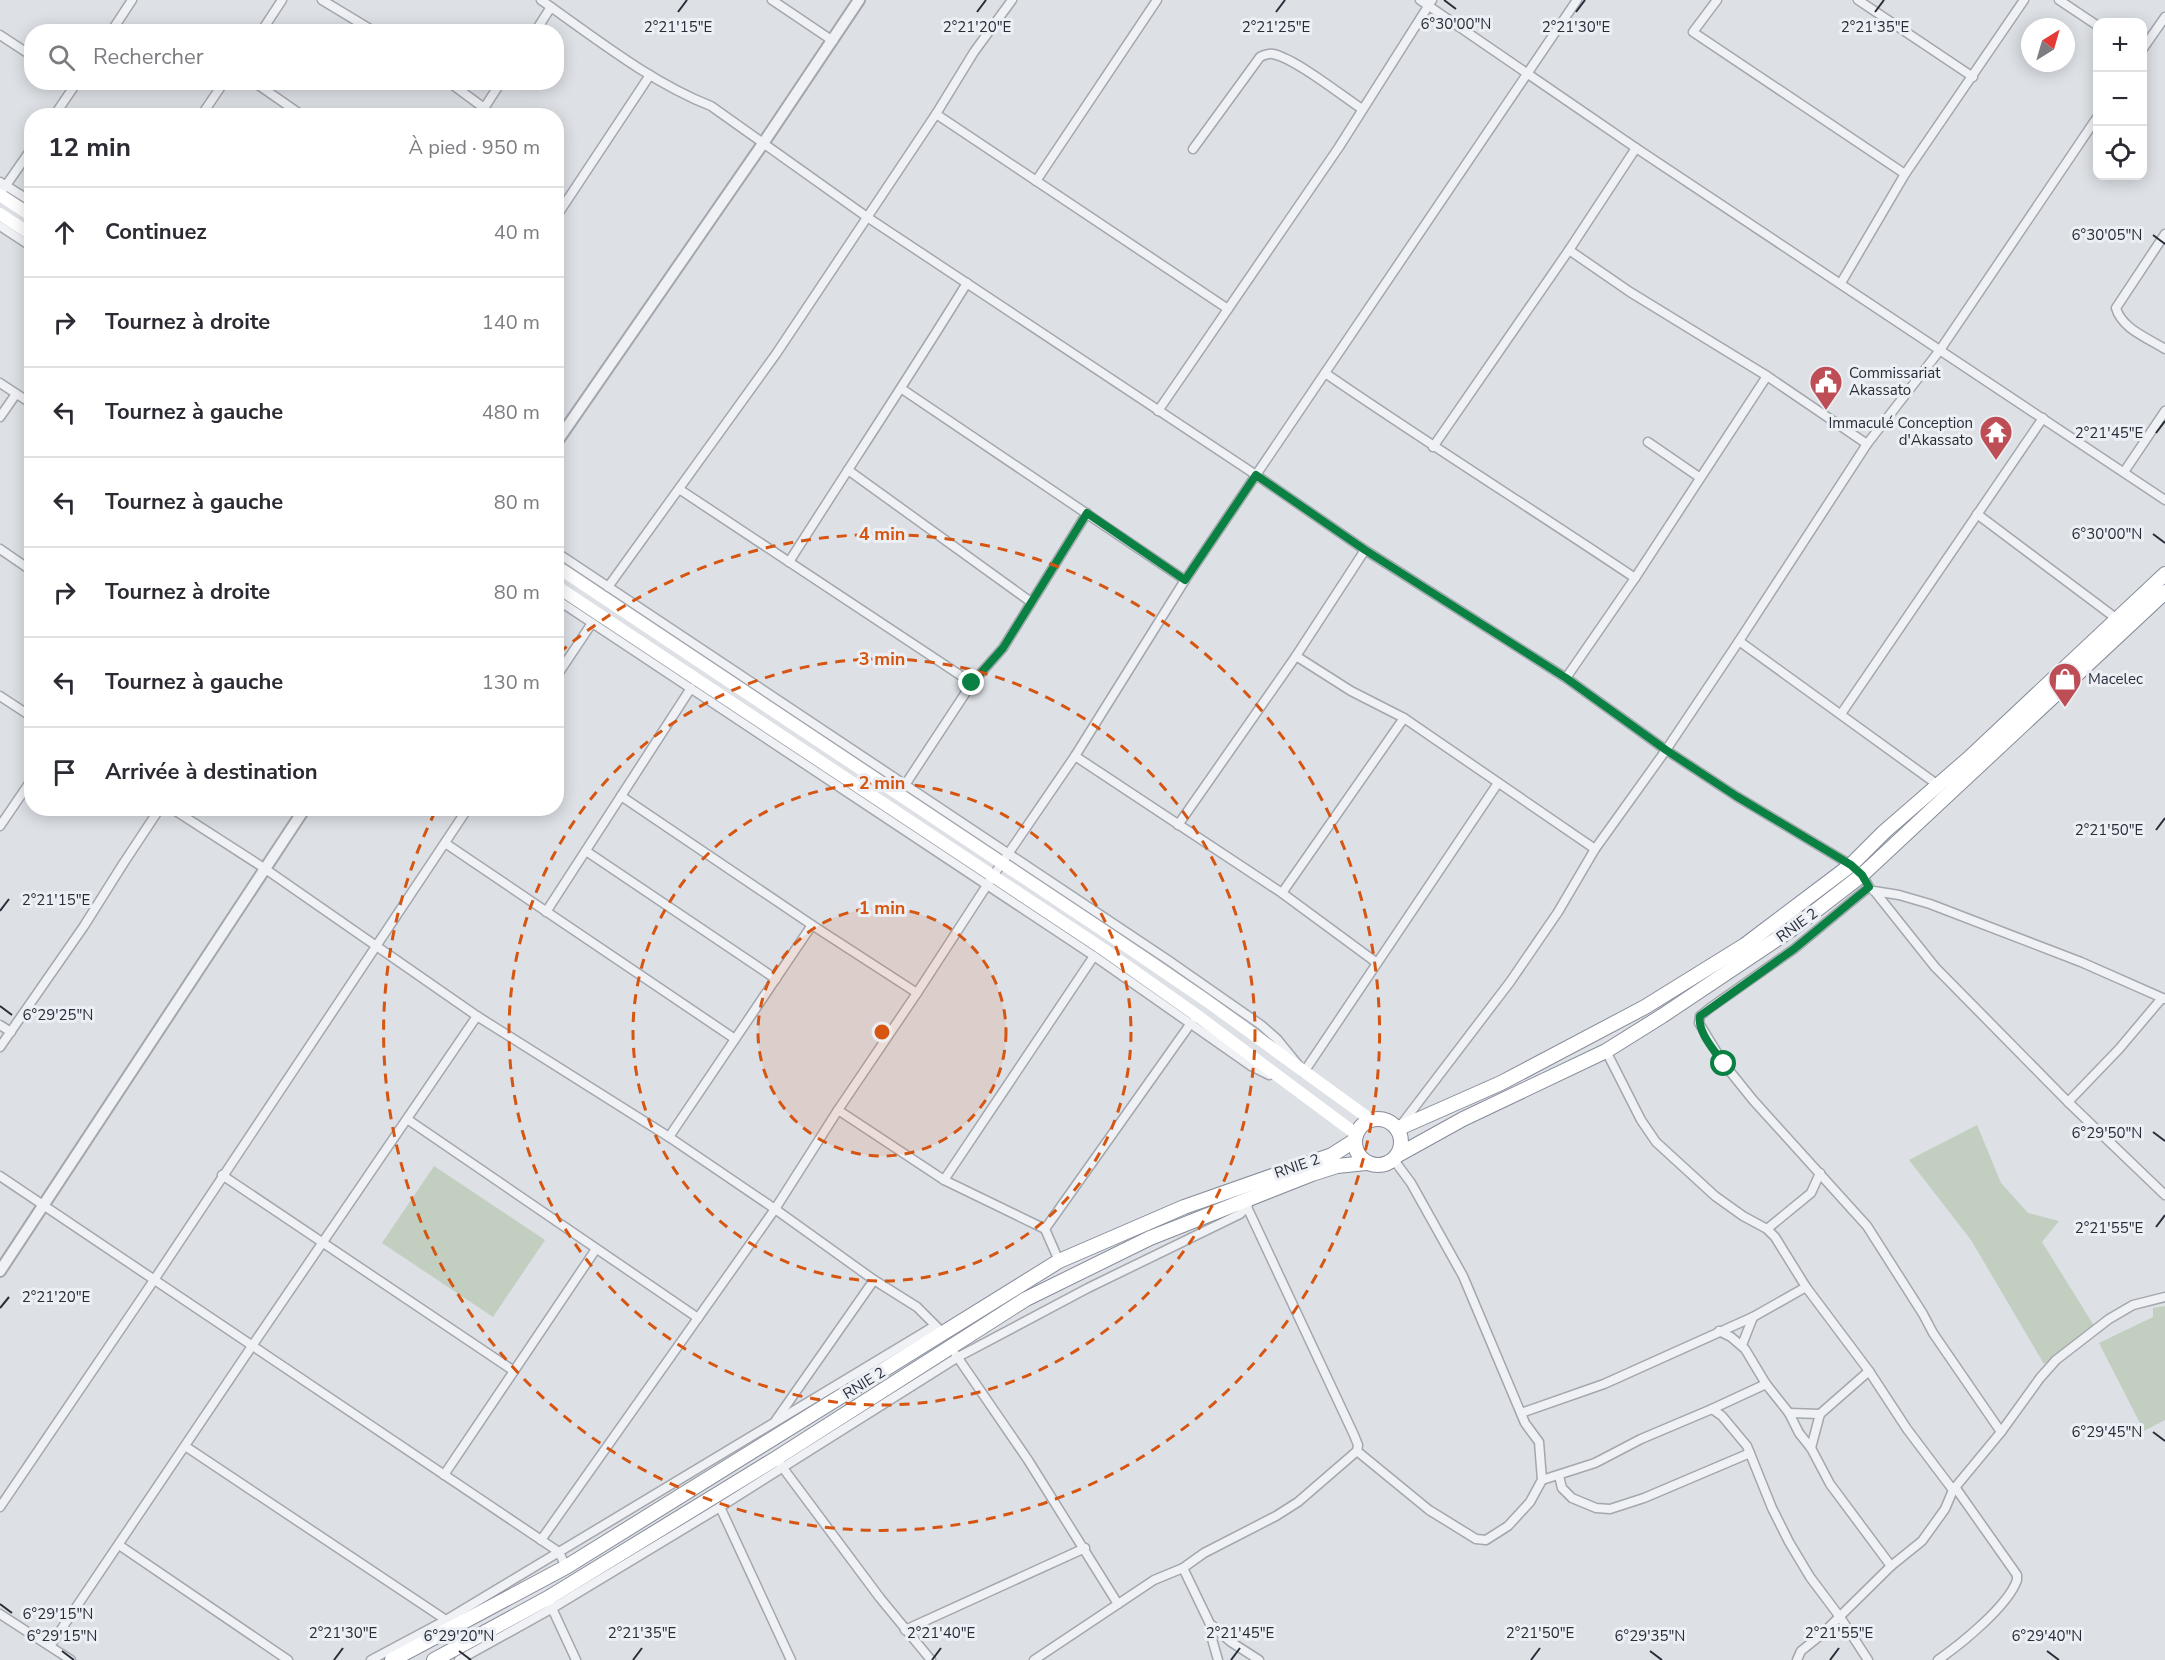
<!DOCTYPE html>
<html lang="fr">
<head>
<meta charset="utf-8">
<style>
  body { margin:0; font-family:"Nunito Sans",sans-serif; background:#f7f7f7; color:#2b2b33 }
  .controls { position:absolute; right:18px; top:18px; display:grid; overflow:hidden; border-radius:12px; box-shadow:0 3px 15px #0003 }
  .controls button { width:54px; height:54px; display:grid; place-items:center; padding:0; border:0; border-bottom:2px solid #e1e1e2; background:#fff; color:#2b2b33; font:30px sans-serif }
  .compass { position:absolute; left:2021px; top:18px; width:54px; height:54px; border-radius:50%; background:#fff; box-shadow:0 3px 15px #0003; rotate:37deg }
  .stop { position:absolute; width:18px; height:18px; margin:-14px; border:4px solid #0b8043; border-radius:50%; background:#fff }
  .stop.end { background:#0b8043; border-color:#fff; box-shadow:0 2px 6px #0008 }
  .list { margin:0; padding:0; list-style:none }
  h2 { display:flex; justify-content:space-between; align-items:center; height:78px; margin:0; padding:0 24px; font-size:26px }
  h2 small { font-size:20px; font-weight:400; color:#7c7c81 }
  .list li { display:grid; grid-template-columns:39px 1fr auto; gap:18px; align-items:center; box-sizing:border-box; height:90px; padding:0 24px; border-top:2px solid #e1e1e2 }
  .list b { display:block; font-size:22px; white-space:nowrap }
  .list em { font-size:20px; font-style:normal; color:#7c7c81 }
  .icon { flex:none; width:33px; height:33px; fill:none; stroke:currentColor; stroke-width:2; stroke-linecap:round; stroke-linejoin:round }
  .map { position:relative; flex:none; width:2165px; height:1660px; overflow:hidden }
  .search { position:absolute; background:#fff; box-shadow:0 3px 15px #0003; left:24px; top:24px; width:540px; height:66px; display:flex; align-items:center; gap:15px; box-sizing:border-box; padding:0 21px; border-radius:24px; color:#7c7c81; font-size:22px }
  .panel { position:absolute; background:#fff; box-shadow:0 3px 15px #0003; left:24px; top:108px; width:540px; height:708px; border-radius:24px }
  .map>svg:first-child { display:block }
  .green { fill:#c2cebf }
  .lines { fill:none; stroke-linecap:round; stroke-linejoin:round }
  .minor-casing { stroke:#a3a7ae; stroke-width:11 }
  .tertiary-casing { stroke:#a3a7ae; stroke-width:14 }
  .trunk-casing { stroke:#868c9a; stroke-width:16 }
  .minor { stroke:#eff1f4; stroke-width:8 }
  .tertiary { stroke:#eff1f4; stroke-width:10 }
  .secondary { stroke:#fff; stroke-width:12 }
  .trunk { stroke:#fff; stroke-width:14 }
  .route { stroke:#0b8043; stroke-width:8 }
  .ticks { fill:none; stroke:#282d3a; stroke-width:2 }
  .ring { fill:none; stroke:#d55511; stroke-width:3; stroke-dasharray:10 8 }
  .labels { text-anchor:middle; stroke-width:6; stroke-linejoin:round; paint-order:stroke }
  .poi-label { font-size:15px; fill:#282d3a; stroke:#eceff3; text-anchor:start }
  .street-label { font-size:15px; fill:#282d3a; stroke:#eceff3 }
  .ticks-label { font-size:15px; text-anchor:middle; fill:#282d3a; stroke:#eceff3; stroke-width:6; stroke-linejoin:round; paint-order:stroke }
  .centre { fill:#d55511; stroke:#eceff3; stroke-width:3 }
  .ring-label { font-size:18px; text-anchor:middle; font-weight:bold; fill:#d55511; stroke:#eceff3; stroke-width:6; stroke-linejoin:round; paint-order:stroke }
</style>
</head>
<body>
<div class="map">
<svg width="2165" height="1660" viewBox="0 0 2165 1660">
  <rect width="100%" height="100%" fill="#dde0e5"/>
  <g class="green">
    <path d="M 1977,1125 L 2001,1183 L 2028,1213 L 2059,1221 L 2042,1242 L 2096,1329 L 2044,1364 L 1971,1240 L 1909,1160 Z"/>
    <path d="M 434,1166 L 545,1240 L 493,1317 L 382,1243 Z"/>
    <path d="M 2165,1306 L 2165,1420 L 2144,1431 L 2099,1343 L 2153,1317 L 2153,1308 Z"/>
  </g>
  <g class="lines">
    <defs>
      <g id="minor">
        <path d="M 322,0 L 375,32"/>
        <path d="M 541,0 C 594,37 650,82 711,106 L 867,217 L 1256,475 L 1365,550 L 1566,678 L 1666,750 L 1736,796 L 1851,865 L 1862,875 L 1869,887 L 1794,949 L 1710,1008 L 1700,1016 L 1699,1023 L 1724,1064 L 1753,1100 L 1867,1226 L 1923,1314 L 1933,1333 L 2001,1432"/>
        <path d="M 772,0 L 833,41"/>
        <path d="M 1420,0 L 1636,148 L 2165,500"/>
        <path d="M 1717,0 L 1693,32 L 1905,174"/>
        <path d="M 1858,0 L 1973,77"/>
        <path d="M 2059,0 L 2098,26"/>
        <path d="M 111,32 L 132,0"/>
        <path d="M 261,32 L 282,0"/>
        <path d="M 535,32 L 551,7"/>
        <path d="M 0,35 L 32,56"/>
        <path d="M 2142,50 L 2165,17"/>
        <path d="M 254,82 L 303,116"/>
        <path d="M 449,82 L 484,108"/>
        <path d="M 936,114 L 1228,309"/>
        <path d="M 54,116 L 77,82"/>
        <path d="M 201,116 L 224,82"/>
        <path d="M 479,116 L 501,82"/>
        <path d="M 1193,149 L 1260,57 C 1264,55 1268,53 1273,54 C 1296,59 1341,95 1362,109"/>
        <path d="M 1036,181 L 1157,0"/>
        <path d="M 0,182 L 32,202"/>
        <path d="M 0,194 L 32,148"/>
        <path d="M 556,217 L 650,75"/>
        <path d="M 0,226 L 32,247"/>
        <path d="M 2165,234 L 2116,308 C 2122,329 2148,338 2165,349"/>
        <path d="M 1569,250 L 1630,292 L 1767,376 L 1867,444"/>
        <path d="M 1841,283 L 1905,174 L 2024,0"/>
        <path d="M 1325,373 C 1427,443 1532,509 1635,578"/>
        <path d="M 0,383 L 32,404"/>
        <path d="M 902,389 L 1185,580"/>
        <path d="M 1158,411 L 1339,147 L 1432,0"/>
        <path d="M 0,417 L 16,394"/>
        <path d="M 1648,442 L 1699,477"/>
        <path d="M 1433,447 L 1569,250 L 1636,148"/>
        <path d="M 848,470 L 1031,602"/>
        <path d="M 2124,472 L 2165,411"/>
        <path d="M 679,489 L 972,683"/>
        <path d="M 1977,514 L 2117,619"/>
        <path d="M 0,549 L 32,571"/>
        <path d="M 556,552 L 1168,960 L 1261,1025 L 1277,1039 L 1304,1072 L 1498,783"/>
        <path d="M 789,562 C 848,469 909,377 967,283"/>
        <path d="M 608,587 L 776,354 L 936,114 L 974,52 L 1012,0"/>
        <path d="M 556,599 L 1094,956 L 1251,1066 L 1269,1075"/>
        <path d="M 1739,641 L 1938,785"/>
        <path d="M 1296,656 L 1351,691 L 1404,718 L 1595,849"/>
        <path d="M 556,677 L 592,623"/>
        <path d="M 1566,678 L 1635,578 L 1767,376"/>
        <path d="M 0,696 L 32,717"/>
        <path d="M 1841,714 L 2043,418"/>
        <path d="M 1075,756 L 1282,893 L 1377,963"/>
        <path d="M 903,788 L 972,683 L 1003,648 L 1087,513"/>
        <path d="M 621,796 L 812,925 L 917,993"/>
        <path d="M 171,808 L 264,868 L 477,1016 L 669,1137 L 775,1209 L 874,1280 L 917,1307 L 937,1327"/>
        <path d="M 1178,825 L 1296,656 L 1365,550"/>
        <path d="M 0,826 L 32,779"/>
        <path d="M 445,843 L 735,1039"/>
        <path d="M 586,851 L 776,979"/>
        <path d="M 1874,891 L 1899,895 L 1930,904 L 2081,962 L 2165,999"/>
        <path d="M 1282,893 L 1404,718"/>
        <path d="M 1876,893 L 1935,967 L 2068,1102 L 2165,1195"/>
        <path d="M 546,912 L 691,688"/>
        <path d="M 0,1025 L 11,1032"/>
        <path d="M 0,1047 L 84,926 L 123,864 L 160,808"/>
        <path d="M 1606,1051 L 1641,1120 L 1656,1142 L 1715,1196 L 1743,1216 L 1767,1229 L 1775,1237 L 1806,1287 L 1869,1371 L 1907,1429 L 1953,1490"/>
        <path d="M 2068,1102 L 2119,1049 L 2162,998"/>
        <path d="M 838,1110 L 944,1180 L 1045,1229 L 1059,1261"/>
        <path d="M 407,1119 L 698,1318"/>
        <path d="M 1401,1125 L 1510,982 L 1558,912 L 1595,849 L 1666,750 L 1739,641 L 1867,444 L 1940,350 L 2098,116"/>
        <path d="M 669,1137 L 812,925"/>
        <path d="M 222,1175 L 514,1371"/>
        <path d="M 0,1176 L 559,1552 L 566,1567"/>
        <path d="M 944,1180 L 1094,956"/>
        <path d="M 1045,1229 L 1191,1023"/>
        <path d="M 1767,1229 L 1811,1193 L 1820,1173"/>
        <path d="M 1719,1331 L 1731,1337 L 1745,1349 L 1766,1384 L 1789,1413 L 1799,1433 L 1811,1448 L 1830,1484 L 1891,1566"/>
        <path d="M 1742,1345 L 1753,1317"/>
        <path d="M 956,1355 L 1028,1460 L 1118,1604"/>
        <path d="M 1712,1409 L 1722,1416 L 1747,1446 L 1772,1508 L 1789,1542 L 1810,1577 L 1840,1617 L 1868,1660"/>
        <path d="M 1521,1413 L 1604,1384 L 1753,1317 L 1806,1287"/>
        <path d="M 1789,1413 L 1820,1414"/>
        <path d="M 776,1420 L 874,1280"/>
        <path d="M 185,1446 L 446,1620"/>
        <path d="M 1811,1448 L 1820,1414 L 1869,1371"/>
        <path d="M 1357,1451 L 1429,1510 L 1476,1539 L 1486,1540 L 1508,1526 L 1530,1502 L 1542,1480 L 1539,1442 L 1525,1423 L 1463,1276 L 1411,1183 L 1394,1160"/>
        <path d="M 780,1464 L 880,1598 L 931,1660"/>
        <path d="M 444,1475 L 596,1249"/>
        <path d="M 1559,1476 L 1562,1488 L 1572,1498 L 1596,1508 L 1610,1509 L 1644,1498 L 1750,1453"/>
        <path d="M 1542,1480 L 1595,1463 L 1641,1439 L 1712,1409 L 1766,1384"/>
        <path d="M 0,1507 L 154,1280 L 468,808"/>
        <path d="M 720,1507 L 791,1660"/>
        <path d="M 541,1540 L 775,1209 L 838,1110 L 917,993 L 993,876 L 1075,756 L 1185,580 L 1577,0"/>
        <path d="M 119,1545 L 288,1660"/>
        <path d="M 1183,1568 L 1210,1624 L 1231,1642 L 1259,1660"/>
        <path d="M 550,1604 L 576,1660"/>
        <path d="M 0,1614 L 71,1660"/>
        <path d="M 1213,1626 L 1212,1639 L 1218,1660"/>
        <path d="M 905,1630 L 1085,1548"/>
        <path d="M 50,1646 L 252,1346 L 477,1016"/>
        <path d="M 371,1660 L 446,1620 L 933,1327 L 939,1329"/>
        <path d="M 459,1660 L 551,1609 L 720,1507 L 958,1357 L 1088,1288 L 1240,1214 L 1247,1207 L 1250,1199"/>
        <path d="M 1034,1660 L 1154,1580 L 1183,1568 L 1204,1553 L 1276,1516 L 1298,1502 L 1357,1451 L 1358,1445 L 1354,1435 L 1247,1207"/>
        <path d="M 1797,1660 L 1801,1651 L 1821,1635 L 1891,1566 L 1922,1541 L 1945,1509 L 1953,1490 L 2001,1432 L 2040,1378 L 2056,1360 L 2109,1319 L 2133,1305 L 2165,1297"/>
        <path d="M 1938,1660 C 1961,1644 2008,1606 2017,1580 L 2017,1575 L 1955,1487"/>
      </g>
      <g id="tertiary">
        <path d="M 556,443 L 764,142 L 859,0"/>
        <path d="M 0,1271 L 305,808"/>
      </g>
      <g id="trunk">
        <circle cx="1378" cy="1142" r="23"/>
        <path d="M 1397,1129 L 1501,1083 L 1645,1007 L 1745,945 L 1851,865 L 1884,832 L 1968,759 L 2165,574"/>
        <path d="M 1398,1155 L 1463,1119 L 1606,1051 L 1662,1016 L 1792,929 L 1862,875 L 2165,592"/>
        <path d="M 392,1660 L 566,1567 L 1059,1261 L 1184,1207 L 1332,1155 L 1354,1141"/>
        <path d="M 434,1660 L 548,1598 L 775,1459 L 1026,1299 L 1150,1238 L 1312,1174 L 1337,1166 L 1366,1163"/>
      </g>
    </defs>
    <use href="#minor" class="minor-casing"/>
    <use href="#tertiary" class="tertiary-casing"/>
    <use href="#trunk" class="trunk-casing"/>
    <use href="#minor" class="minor"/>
    <use href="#tertiary" class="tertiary"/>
    <g class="secondary">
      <path d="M 0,195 L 32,216"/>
      <path d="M 0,214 L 32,235"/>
      <path d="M 556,566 L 1107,933 L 1207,1001 L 1371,1120"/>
      <path d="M 556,586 L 1103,949 L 1199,1017 L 1356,1134"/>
    </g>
    <use href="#trunk" class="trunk"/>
  </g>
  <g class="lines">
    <path class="route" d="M 972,683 L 1003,648 L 1087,513 L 1185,580 L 1256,475 L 1365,550 L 1566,678 L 1666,750 L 1736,796 L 1851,865 L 1862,875 L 1869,887 L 1794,949 L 1700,1016 C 1697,1032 1715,1051 1724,1064"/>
  </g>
  <path class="ticks" d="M 1444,0 L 1456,9M 678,12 L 687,0M 977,12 L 986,0M 1276,12 L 1285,0M 1576,12 L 1585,0M 1875,12 L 1884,0M 2153,235 L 2165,244M 2156,433 L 2165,421M 2153,534 L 2165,543M 2156,830 L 2165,818M 0,911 L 9,899M 0,1006 L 12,1015M 2153,1132 L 2165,1141M 2156,1227 L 2165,1215M 0,1308 L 9,1297M 2153,1432 L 2165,1441M 0,1604 L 12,1613M 62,1651 L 74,1660M 459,1651 L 471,1660M 1650,1651 L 1662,1660M 2047,1651 L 2059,1660M 334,1660 L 343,1648M 633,1660 L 642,1648M 932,1660 L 941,1648M 1231,1660 L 1240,1648M 1531,1660 L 1540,1648M 1830,1660 L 1839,1648"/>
  <circle cx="882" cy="1032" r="124" fill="#d55511" fill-opacity=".12"/>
  <g class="ring">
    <circle cx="882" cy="1032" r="124"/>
    <circle cx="882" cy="1032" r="249"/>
    <circle cx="882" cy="1032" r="373"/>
    <path d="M559 653A498 498 0 1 1 436 810"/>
  </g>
  <defs>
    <symbol id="civic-pin" viewBox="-11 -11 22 30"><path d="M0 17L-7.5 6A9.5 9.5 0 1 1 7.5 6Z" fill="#be4e56" stroke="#eceff3"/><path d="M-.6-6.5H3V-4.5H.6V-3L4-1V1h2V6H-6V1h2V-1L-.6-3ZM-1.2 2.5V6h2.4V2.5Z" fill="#fff"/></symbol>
    <symbol id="temple-pin" viewBox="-11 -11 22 30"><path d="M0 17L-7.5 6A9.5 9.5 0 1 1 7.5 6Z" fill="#be4e56" stroke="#eceff3"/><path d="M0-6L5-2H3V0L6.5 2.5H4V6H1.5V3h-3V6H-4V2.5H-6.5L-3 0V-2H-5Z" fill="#fff"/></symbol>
    <symbol id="shop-pin" viewBox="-11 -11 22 30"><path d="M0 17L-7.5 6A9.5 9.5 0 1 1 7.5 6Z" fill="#be4e56" stroke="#eceff3"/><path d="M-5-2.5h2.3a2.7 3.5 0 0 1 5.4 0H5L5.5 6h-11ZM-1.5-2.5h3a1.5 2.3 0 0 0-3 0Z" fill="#fff"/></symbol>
  </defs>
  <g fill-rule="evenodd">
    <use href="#civic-pin" x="1807" y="363" width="38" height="52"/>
    <use href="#temple-pin" x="1977" y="413" width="38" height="52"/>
    <use href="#shop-pin" x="2046" y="660" width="38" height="52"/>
  </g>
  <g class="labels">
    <g class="poi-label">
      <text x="1849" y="378">Commissariat<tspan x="1849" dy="17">Akassato</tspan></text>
      <text x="1973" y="428" text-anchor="end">Immaculé Conception<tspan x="1973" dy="17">d'Akassato</tspan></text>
      <text x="2088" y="684">Macelec</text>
    </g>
    <g class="street-label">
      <text transform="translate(1797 925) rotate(-36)" y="5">RNIE 2</text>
      <text transform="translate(1297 1166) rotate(-19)" y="5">RNIE 2</text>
      <text transform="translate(864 1383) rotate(-32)" y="5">RNIE 2</text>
    </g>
  </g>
  <g class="ticks-label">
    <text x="1456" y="29">6°30'00"N</text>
    <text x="678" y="32">2°21'15"E</text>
    <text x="977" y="32">2°21'20"E</text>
    <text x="1276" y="32">2°21'25"E</text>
    <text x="1576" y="32">2°21'30"E</text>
    <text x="1875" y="32">2°21'35"E</text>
    <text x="2107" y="240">6°30'05"N</text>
    <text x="2109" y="438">2°21'45"E</text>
    <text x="2107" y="539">6°30'00"N</text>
    <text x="2109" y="835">2°21'50"E</text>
    <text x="56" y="905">2°21'15"E</text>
    <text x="58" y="1020">6°29'25"N</text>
    <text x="2107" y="1138">6°29'50"N</text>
    <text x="2109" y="1233">2°21'55"E</text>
    <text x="56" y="1302">2°21'20"E</text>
    <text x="2107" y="1437">6°29'45"N</text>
    <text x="58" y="1619">6°29'15"N</text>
    <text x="343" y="1638">2°21'30"E</text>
    <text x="642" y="1638">2°21'35"E</text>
    <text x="941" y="1638">2°21'40"E</text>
    <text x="1240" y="1638">2°21'45"E</text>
    <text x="1540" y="1638">2°21'50"E</text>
    <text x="1839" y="1638">2°21'55"E</text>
    <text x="62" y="1641">6°29'15"N</text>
    <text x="459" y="1641">6°29'20"N</text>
    <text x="1650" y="1641">6°29'35"N</text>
    <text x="2047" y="1641">6°29'40"N</text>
  </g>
  <circle cx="882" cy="1032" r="9" class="centre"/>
  <g class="ring-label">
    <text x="882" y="540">4 min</text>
    <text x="882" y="665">3 min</text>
    <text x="882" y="789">2 min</text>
    <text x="882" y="914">1 min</text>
  </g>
</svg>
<div class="controls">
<button>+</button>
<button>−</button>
<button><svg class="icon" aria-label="locate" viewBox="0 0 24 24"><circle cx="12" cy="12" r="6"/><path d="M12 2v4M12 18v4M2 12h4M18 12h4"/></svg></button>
</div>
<svg class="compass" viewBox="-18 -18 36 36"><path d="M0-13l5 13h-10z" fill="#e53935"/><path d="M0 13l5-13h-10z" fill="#7c7c81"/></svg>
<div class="stop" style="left:1724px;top:1064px"></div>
<div class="stop end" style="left:972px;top:683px"></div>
<div class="search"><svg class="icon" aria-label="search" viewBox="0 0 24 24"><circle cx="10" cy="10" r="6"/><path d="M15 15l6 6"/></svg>Rechercher</div>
<section class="panel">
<h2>12 min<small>À pied · 950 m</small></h2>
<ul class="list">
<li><svg class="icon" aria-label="ahead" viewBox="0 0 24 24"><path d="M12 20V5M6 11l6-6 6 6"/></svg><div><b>Continuez</b></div><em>40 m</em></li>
<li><svg class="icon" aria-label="right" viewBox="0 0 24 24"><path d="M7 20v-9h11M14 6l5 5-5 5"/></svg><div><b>Tournez à droite</b></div><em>140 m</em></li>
<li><svg class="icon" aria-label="left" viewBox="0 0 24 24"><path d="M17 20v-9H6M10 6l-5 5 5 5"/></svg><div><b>Tournez à gauche</b></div><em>480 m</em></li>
<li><svg class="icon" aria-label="left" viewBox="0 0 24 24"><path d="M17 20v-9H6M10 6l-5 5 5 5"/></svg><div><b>Tournez à gauche</b></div><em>80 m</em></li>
<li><svg class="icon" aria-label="right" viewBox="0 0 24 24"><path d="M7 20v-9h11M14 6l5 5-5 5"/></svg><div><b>Tournez à droite</b></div><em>80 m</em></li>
<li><svg class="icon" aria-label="left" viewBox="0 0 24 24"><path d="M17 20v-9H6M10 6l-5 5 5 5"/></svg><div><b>Tournez à gauche</b></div><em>130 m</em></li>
<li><svg class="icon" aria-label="arrive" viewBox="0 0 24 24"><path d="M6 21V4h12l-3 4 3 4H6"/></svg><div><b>Arrivée à destination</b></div></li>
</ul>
</section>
</div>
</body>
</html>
